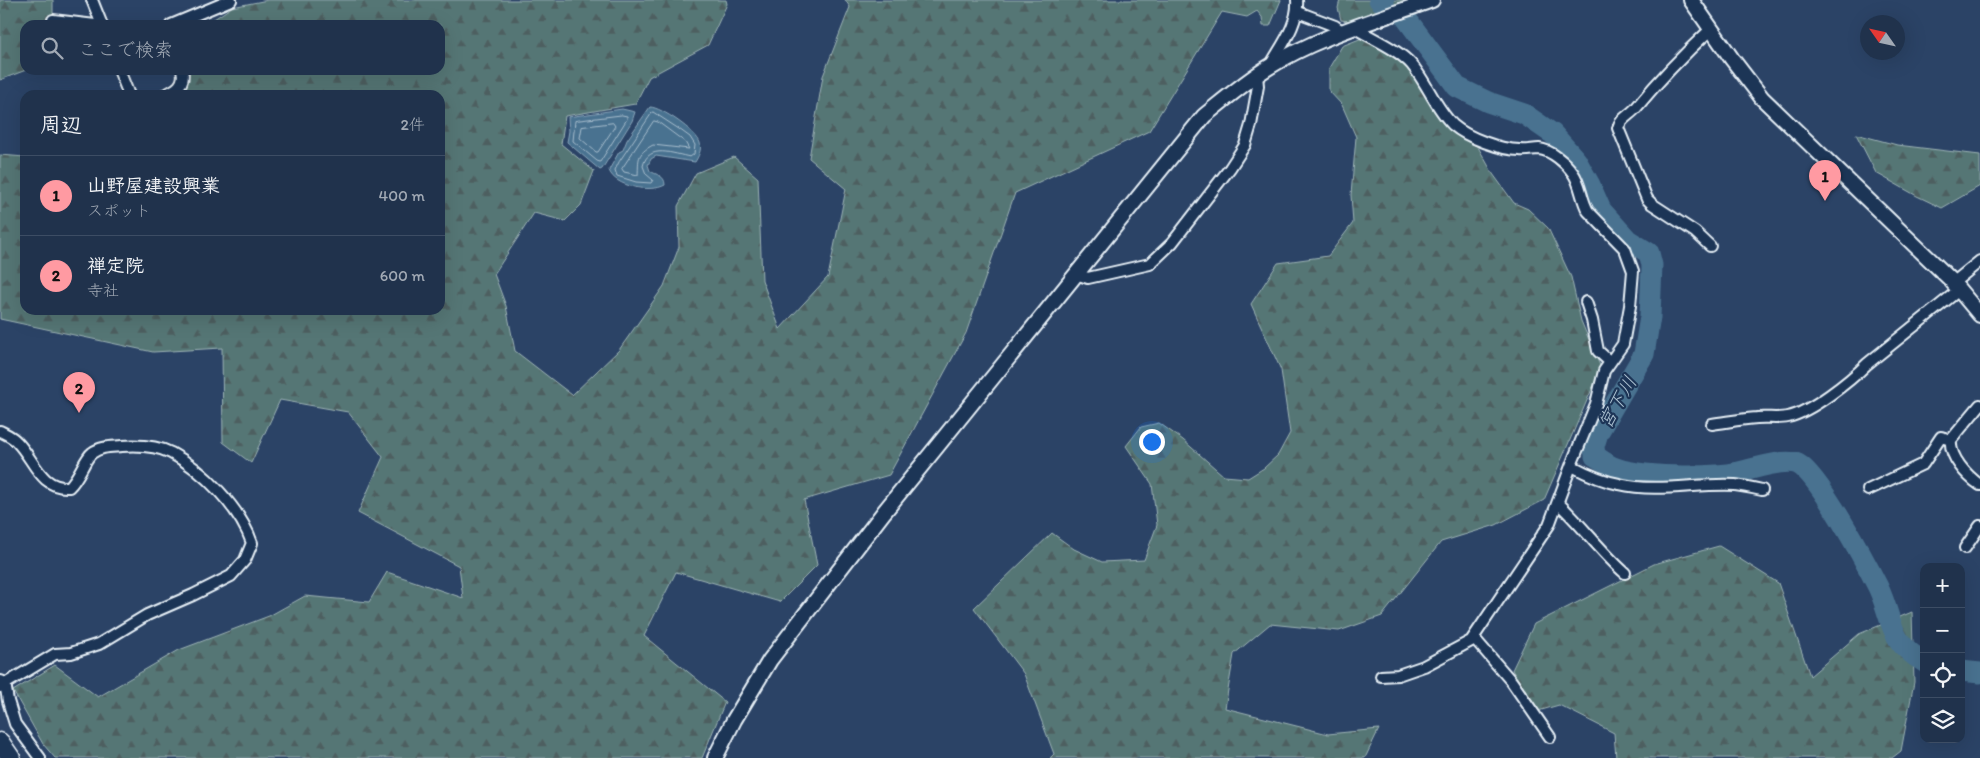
<!DOCTYPE html>
<html lang="ja">
<head>
<meta charset="utf-8">
<style>
  body { margin:0; font-family:Itim,"Klee One",sans-serif; background:#283a53; color:#f1f3f6 }
  .controls { position:absolute; right:15px; bottom:15px; display:grid; overflow:hidden; border-radius:10px; box-shadow:0 5px 20px #0002 }
  .controls button { width:45px; height:45px; display:grid; place-items:center; padding:0; border:0; border-bottom:1px solid #3d4d64; background:#20324c; color:#f1f3f6; font:25px sans-serif }
  .compass { position:absolute; left:1860px; top:15px; width:45px; height:45px; border-radius:50%; background:#20324c; box-shadow:0 5px 20px #0002; rotate:304deg }
  .you { position:absolute; left:1151px; top:441px; width:18px; height:18px; margin:-12px; border:4px solid #fff; border-radius:50%; background:#1a73e8; box-shadow:0 0 0 8px #1a73e833 }
  .badge { display:grid; place-items:center; width:32px; height:32px; border-radius:50%; background:#ff9aa2; color:#111; font-size:16px; font-weight:700 }
  .pin { position:absolute; translate:-50% -41px; filter:drop-shadow(0 1px 2px #0008) }
  .pin::after { content:''; position:absolute; top:26px; width:18px; height:15px; background:inherit; clip-path:polygon(0 0,100% 0,50% 100%) }
  .list { margin:0; padding:0; list-style:none }
  h2 { display:flex; justify-content:space-between; align-items:center; height:65px; margin:0; padding:0 20px; font-size:21px }
  h2 small { font-size:16px; font-weight:400; color:#a2aab5 }
  .list li { display:grid; grid-template-columns:32px 1fr auto; gap:15px; align-items:center; box-sizing:border-box; height:80px; padding:0 20px; border-top:1px solid #3d4d64 }
  .list b { display:block; font-size:19px; white-space:nowrap }
  .list p { margin:0; font-size:16px; white-space:nowrap; color:#a2aab5 }
  .list em { font-size:16px; font-style:normal; color:#a2aab5 }
  .icon { flex:none; width:28px; height:28px; fill:none; stroke:currentColor; stroke-width:2; stroke-linecap:round; stroke-linejoin:round }
  .map { position:relative; flex:none; width:1980px; height:758px; overflow:hidden }
  .search { position:absolute; background:#20324c; box-shadow:0 5px 20px #0002; left:20px; top:20px; width:425px; height:55px; display:flex; align-items:center; gap:12px; box-sizing:border-box; padding:0 18px; border-radius:15px; color:#a2aab5; font-size:19px }
  .panel { position:absolute; background:#20324c; box-shadow:0 5px 20px #0002; left:20px; top:90px; width:425px; height:225px; border-radius:15px }
  .map>svg:first-child { display:block }
  .forest { fill:url(#forest-firs); stroke:#9eb4b6 }
  .water { fill:#497290; stroke:#89a5ba }
  .lines { fill:none; stroke-linecap:round; stroke-linejoin:round }
  .shore { stroke:#a8bece; stroke-width:1 }
  .river { stroke:#497290; stroke-width:21 }
  .street-casing { stroke:#e8f1f8; stroke-width:14 }
  .secondary-casing { stroke:#e8f1f8; stroke-width:18 }
  .highway-casing { stroke:#e8f1f8; stroke-width:21 }
  .street { stroke:#1d3557; stroke-width:10 }
  .secondary { stroke:#1d3557; stroke-width:14 }
  .highway { stroke:#1d3557; stroke-width:18 }
  .labels { text-anchor:middle; stroke-width:4.5; stroke-linejoin:round; paint-order:stroke }
  .water-label { font-size:19px; font-style:italic; fill:#b0c5d4; stroke:#1d3557 }
</style>
</head>
<body>
<div class="map">
<svg width="1980" height="758" viewBox="0 0 1980 758">
  <defs>
    <pattern id="forest-firs" width="22" height="20" patternUnits="userSpaceOnUse" patternTransform="scale(1.25)"><rect width="22" height="20" fill="#557675"/><path d="M5 1l3.5 6h-7zM16 11l3.5 6h-7z" fill="#4e5f60"/></pattern>
  </defs>
  <rect width="100%" height="100%" fill="#2b4366"/>
  <filter id="ink" filterUnits="userSpaceOnUse"><feTurbulence type="fractalNoise" baseFrequency=".02" numOctaves="2"/><feDisplacementMap in="SourceGraphic" scale="10" xChannelSelector="R" yChannelSelector="G"/><feConvolveMatrix kernelMatrix="1 2 1 2 8 2 1 2 1" color-interpolation-filters="sRGB"/></filter>
  <g filter="url(#ink)">
    <g class="forest">
      <path d="M 0,0 L 53,0 L 53,25 L 25,25 L 26,70 L 0,80 Z"/>
      <path d="M 268,0 L 726,0 L 727,4 L 708,45 L 649,77 L 635,104 L 565,116 L 561,144 L 594,171 L 581,205 L 565,221 L 534,213 L 494,274 L 506,306 L 515,351 L 572,395 L 619,350 L 664,286 L 679,247 L 678,206 L 696,173 L 734,157 L 758,178 L 762,280 L 780,329 L 828,277 L 846,189 L 809,158 L 823,76 L 850,7 L 845,0 L 1281,0 L 1270,26 L 1263,26 L 1262,17 L 1257,11 L 1247,17 L 1222,12 L 1149,131 L 1015,193 L 966,333 L 889,475 L 804,500 L 817,565 L 780,602 L 676,572 L 644,636 L 725,702 L 702,758 L 55,758 L 43,744 L 13,691 L 55,665 L 98,697 L 179,650 L 269,616 L 305,596 L 369,602 L 387,572 L 463,598 L 459,566 L 358,513 L 383,457 L 348,412 L 280,400 L 251,463 L 223,442 L 222,348 L 153,352 L 0,319 L 0,155 L 25,157 L 25,310 L 440,310 L 440,95 L 183,95 L 188,70 L 440,70 L 440,25 L 205,25 L 232,7 Z"/>
      <path d="M 1340,0 L 1404,0 L 1356,22 L 1341,20 L 1338,8 Z"/>
      <path d="M 1362,38 L 1397,57 L 1413,72 L 1420,88 L 1450,131 L 1478,147 L 1493,174 L 1514,203 L 1528,209 L 1548,228 L 1571,277 L 1581,321 L 1601,368 L 1544,500 L 1496,525 L 1441,542 L 1382,616 L 1339,631 L 1270,624 L 1234,654 L 1225,708 L 1328,734 L 1379,729 L 1365,758 L 1050,758 L 1054,754 L 1024,674 L 974,608 L 1052,533 L 1074,549 L 1102,562 L 1144,560 L 1157,525 L 1152,484 L 1126,446 L 1141,427 L 1159,423 L 1183,440 L 1224,476 L 1248,478 L 1264,468 L 1278,455 L 1290,433 L 1281,370 L 1251,304 L 1278,263 L 1328,256 L 1353,223 L 1351,195 L 1356,137 L 1342,105 L 1329,91 L 1329,68 L 1342,46 Z"/>
      <path d="M 1856,134 L 1897,145 L 1980,155 L 1980,186 L 1942,208 L 1917,196 L 1876,173 Z"/>
      <path d="M 1719,546 L 1778,583 L 1810,676 L 1859,634 L 1912,612 L 1914,682 L 1901,751 L 1892,758 L 1616,758 L 1614,733 L 1559,705 L 1538,711 L 1512,670 L 1534,624 L 1654,564 Z"/>
    </g>
    <g class="water">
      <path d="M 650,107 C 661,107 697,132 700,143 C 702,150 698,157 695,162 L 656,156 L 651,159 L 648,165 L 650,171 C 656,175 665,175 665,185 C 651,193 614,187 609,170 L 619,152 L 623,150 L 627,140 Z"/>
      <path d="M 622,109 L 635,112 L 632,121 L 602,169 L 600,170 L 567,142 L 569,131 L 568,117 Z"/>
    </g>
    <g class="lines">
      <g class="shore">
        <path d="M 653,112 L 679,129 L 690,137 L 695,145 L 694,154 L 690,157 C 674,154 648,143 643,166 L 646,174 L 653,180 L 651,183 L 636,182 L 617,176 L 615,170 L 619,162 Z"/>
        <path d="M 622,115 L 627,116 L 627,119 L 600,162 L 597,161 L 573,141 L 575,121 Z"/>
        <path d="M 654,121 L 658,122 L 685,142 L 689,149 L 653,145 C 636,154 639,159 638,175 L 624,172 L 622,169 Z"/>
        <path d="M 613,123 L 615,126 L 598,152 L 596,152 L 580,138 L 582,127 Z"/>
      </g>
      <g class="river">
        <path d="M 1379,0 L 1384,3"/>
        <path d="M 1406,18 L 1457,87 L 1488,102 L 1524,114 L 1553,134 L 1576,160 L 1590,185 L 1601,210 L 1628,240 L 1649,253 L 1652,265 L 1650,317 L 1644,354 L 1598,433 L 1594,446 L 1595,456 C 1600,459 1606,463 1611,466 C 1638,478 1710,478 1739,472 C 1753,469 1785,458 1798,464 C 1819,475 1866,563 1878,587 C 1894,621 1887,640 1924,662"/>
        <path d="M 1961,671 L 1980,673"/>
      </g>
      <defs>
        <g id="street">
          <path d="M 92,0 L 102,25"/>
          <path d="M 1298,12 L 1335,26 L 1343,32"/>
          <path d="M 53,20 L 95,25"/>
          <path d="M 171,25 L 231,0"/>
          <path d="M 1355,28 C 1373,39 1398,49 1412,65 C 1427,83 1436,109 1453,125 C 1468,138 1501,150 1520,150 C 1526,151 1533,149 1539,149 C 1551,150 1566,163 1573,173 C 1581,184 1581,199 1588,211 L 1625,249 L 1633,271 L 1630,306 L 1623,344 L 1604,371 L 1596,404 L 1574,458 L 1549,525 L 1471,641 L 1424,666 L 1398,675 L 1381,676"/>
          <path d="M 1270,66 C 1281,46 1299,24 1297,0"/>
          <path d="M 119,70 L 129,95"/>
          <path d="M 164,95 C 176,90 186,84 182,70"/>
          <path d="M 1710,246 L 1695,232 L 1652,204 L 1647,199 L 1618,128 C 1620,119 1630,115 1636,108 C 1659,80 1684,54 1711,29"/>
          <path d="M 1076,274 L 1088,278 L 1150,264 L 1172,243 L 1230,168 L 1245,145 L 1251,125 L 1258,86 L 1257,75"/>
          <path d="M 1953,283 L 1980,261"/>
          <path d="M 1586,302 L 1592,320 L 1598,351 L 1609,361"/>
          <path d="M 1980,405 L 1951,440 C 1949,457 1967,476 1980,485"/>
          <path d="M 1712,424 C 1727,422 1742,419 1757,418 C 1767,417 1778,419 1788,417 C 1811,412 1850,381 1867,364 L 1959,290"/>
          <path d="M 0,431 C 6,434 13,437 17,442 C 34,459 40,489 69,487 C 79,478 85,458 92,453 C 101,446 112,447 122,446 C 137,445 157,446 171,453 C 203,470 240,508 252,543 L 245,560 L 231,576 L 193,595 L 147,615 L 99,644 L 71,653 L 55,654 L 0,687"/>
          <path d="M 1572,466 C 1587,474 1602,481 1619,484 C 1658,493 1696,483 1735,485 C 1744,486 1753,488 1762,490"/>
          <path d="M 1868,490 L 1923,464 L 1941,437 L 1951,440"/>
          <path d="M 1558,503 C 1582,525 1601,552 1625,573"/>
          <path d="M 1965,548 L 1980,526"/>
          <path d="M 1474,638 L 1512,682 L 1550,737"/>
          <path d="M 1,681 L 5,683 L 8,701 L 15,724 L 40,758"/>
        </g>
        <g id="secondary">
          <path d="M 1691,0 L 1732,59 L 1762,98 L 1950,279 L 1980,315"/>
          <path d="M 715,758 L 734,720 L 770,660 L 884,512 L 1204,116 C 1225,99 1246,81 1269,67 C 1318,36 1378,20 1432,0"/>
        </g>
        <path id="highway" d="M 0,742 L 11,758"/>
      </defs>
      <use href="#street" class="street-casing"/>
      <use href="#secondary" class="secondary-casing"/>
      <use href="#highway" class="highway-casing"/>
      <use href="#street" class="street"/>
      <use href="#secondary" class="secondary"/>
      <use href="#highway" class="highway"/>
    </g>
  </g>
  <g class="labels">
    <g class="water-label">
      <text transform="translate(1617 402) rotate(-60)" y="7">宮下川</text>
    </g>
  </g>
</svg>
<div class="controls">
<button>+</button>
<button>−</button>
<button><svg class="icon" aria-label="locate" viewBox="0 0 24 24"><circle cx="12" cy="12" r="6"/><path d="M12 2v4M12 18v4M2 12h4M18 12h4"/></svg></button>
<button><svg class="icon" aria-label="layers" viewBox="0 0 24 24"><path d="M12 4l9 5-9 5-9-5zM3 14l9 5 9-5"/></svg></button>
</div>
<svg class="compass" viewBox="-18 -18 36 36"><path d="M0-13l5 13h-10z" fill="#e53935"/><path d="M0 13l5-13h-10z" fill="#a2aab5"/></svg>
<div class="you"></div>
<div class="pin badge" style="left:1825px;top:201px">1</div>
<div class="pin badge" style="left:79px;top:413px">2</div>
<div class="search"><svg class="icon" aria-label="search" viewBox="0 0 24 24"><circle cx="10" cy="10" r="6"/><path d="M15 15l6 6"/></svg>ここで検索</div>
<section class="panel">
<h2>周辺<small>2件</small></h2>
<ul class="list">
<li><span class="badge">1</span><div><b>山野屋建設興業</b><p>スポット</p></div><em>400 m</em></li>
<li><span class="badge">2</span><div><b>禅定院</b><p>寺社</p></div><em>600 m</em></li>
</ul>
</section>
</div>
</body>
</html>
